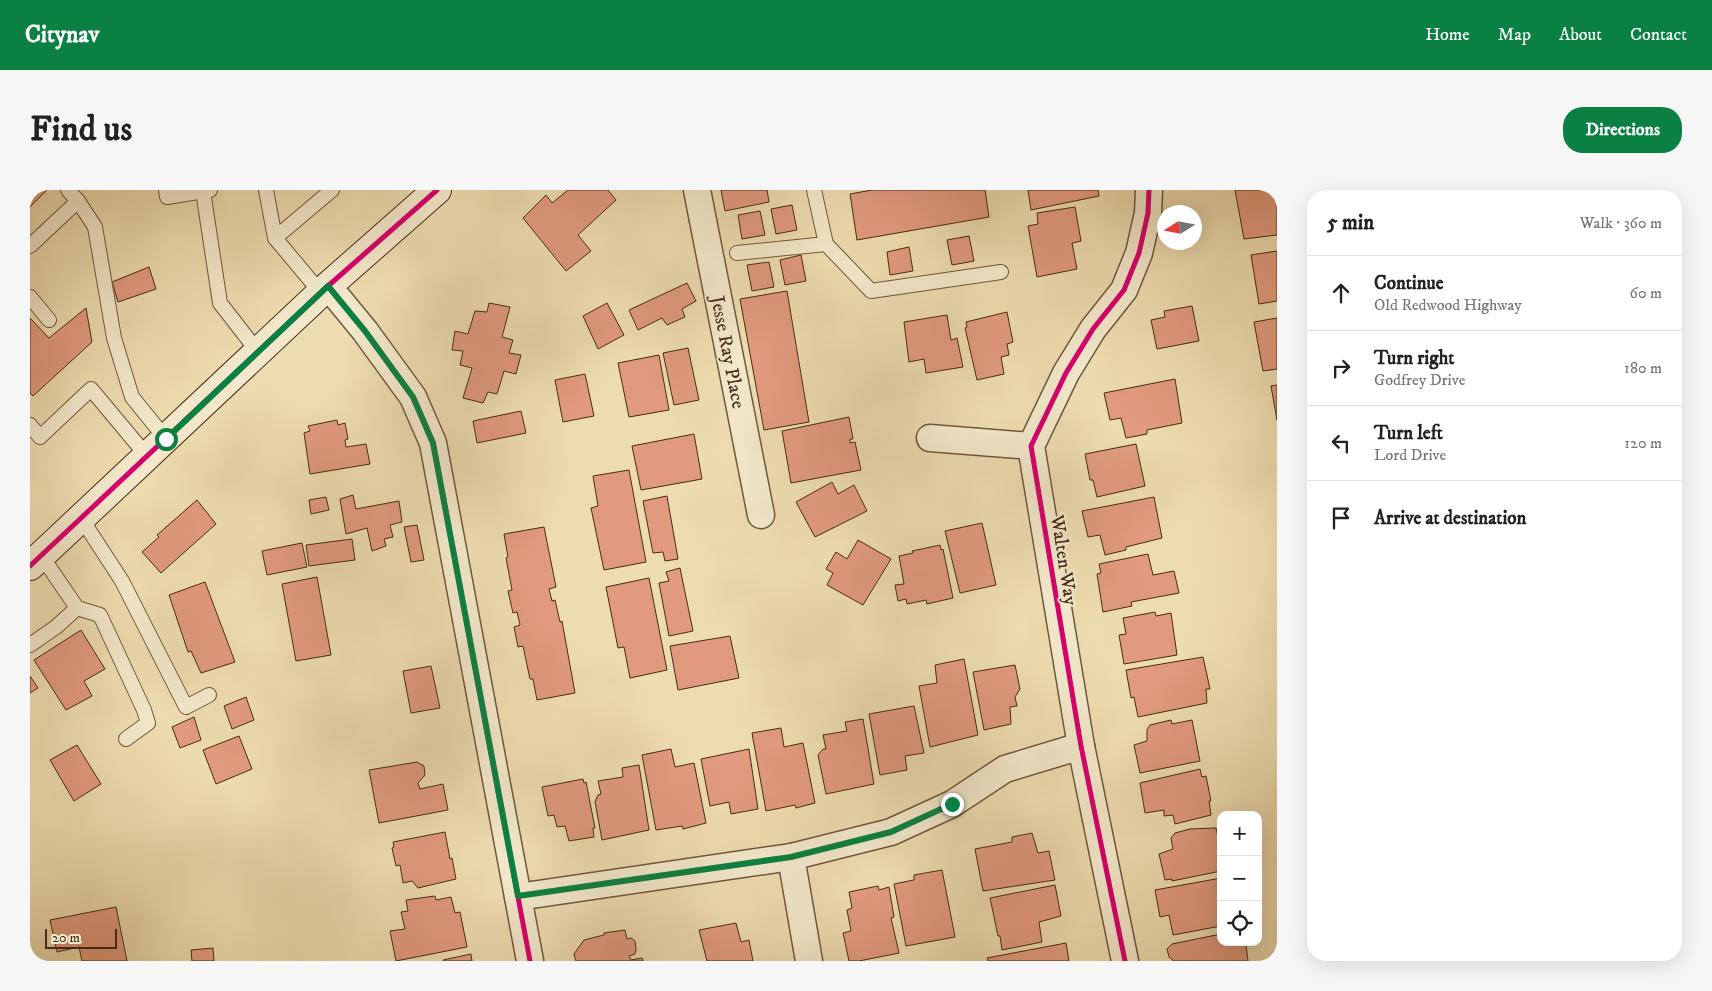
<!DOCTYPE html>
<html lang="en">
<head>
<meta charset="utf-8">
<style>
  body { margin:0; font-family:"IM FELL DW Pica",serif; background:#f6f6f6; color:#222 }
  .controls { position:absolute; right:15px; bottom:15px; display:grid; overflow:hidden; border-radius:10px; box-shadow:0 5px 20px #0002 }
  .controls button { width:45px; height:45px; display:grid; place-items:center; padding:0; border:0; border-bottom:1px solid #e0e0e0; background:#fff; color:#222; font:25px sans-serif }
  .compass { position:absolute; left:1127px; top:15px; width:45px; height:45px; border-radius:50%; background:#fff; box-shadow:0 5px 20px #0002; rotate:259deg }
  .scale { position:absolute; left:15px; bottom:12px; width:72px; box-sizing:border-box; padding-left:5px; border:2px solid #462b18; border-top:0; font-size:14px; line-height:18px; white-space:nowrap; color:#462b18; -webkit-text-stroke:4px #f3e8cb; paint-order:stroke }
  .stop { position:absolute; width:15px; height:15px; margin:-11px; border:4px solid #0b8043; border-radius:50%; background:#fff }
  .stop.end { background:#0b8043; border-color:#fff; box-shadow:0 1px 5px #0008 }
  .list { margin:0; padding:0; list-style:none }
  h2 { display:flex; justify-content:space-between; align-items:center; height:65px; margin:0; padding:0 20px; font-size:21px }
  h2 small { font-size:16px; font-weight:400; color:#767676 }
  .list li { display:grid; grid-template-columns:32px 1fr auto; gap:15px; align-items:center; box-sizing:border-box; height:75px; padding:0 20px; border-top:1px solid #e0e0e0 }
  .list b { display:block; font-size:19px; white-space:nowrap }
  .list p { margin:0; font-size:16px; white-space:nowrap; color:#767676 }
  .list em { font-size:16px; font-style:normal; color:#767676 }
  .icon { flex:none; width:28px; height:28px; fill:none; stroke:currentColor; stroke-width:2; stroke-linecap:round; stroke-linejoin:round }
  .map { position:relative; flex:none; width:1247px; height:771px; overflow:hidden; border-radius:20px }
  header { display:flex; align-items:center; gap:30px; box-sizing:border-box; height:70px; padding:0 25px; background:#0b8043; color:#fff }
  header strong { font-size:24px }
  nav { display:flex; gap:28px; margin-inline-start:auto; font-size:18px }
  .intro { display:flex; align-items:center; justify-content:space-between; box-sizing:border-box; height:120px; padding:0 30px }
  h1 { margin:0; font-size:35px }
  .button { padding:12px 22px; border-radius:20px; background:#0b8043; color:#fff; font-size:18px; font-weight:700 }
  main { display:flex; gap:30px; padding:0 30px }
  aside { flex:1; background:#fff; border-radius:20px; box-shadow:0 5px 20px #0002 }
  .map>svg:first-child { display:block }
  .building { fill:#e19a7d; stroke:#462b18 }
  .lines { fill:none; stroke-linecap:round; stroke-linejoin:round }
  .lane-casing { stroke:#70573e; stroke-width:16 }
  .street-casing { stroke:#70573e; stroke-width:29 }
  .secondary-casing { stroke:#462b18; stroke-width:30 }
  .lane { stroke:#f3e8cb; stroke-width:14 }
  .street { stroke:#f3e8cb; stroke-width:26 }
  .secondary { stroke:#f3e8cb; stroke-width:28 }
  .cycleway-casing { stroke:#f3e8cb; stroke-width:8 }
  .cycleway { stroke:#d6006c; stroke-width:5 }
  .route { stroke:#0b8043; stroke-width:6 }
  .labels { text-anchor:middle; stroke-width:4; stroke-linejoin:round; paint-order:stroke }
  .street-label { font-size:19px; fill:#462b18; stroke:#f3e8cb }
</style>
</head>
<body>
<header>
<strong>Citynav</strong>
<nav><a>Home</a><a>Map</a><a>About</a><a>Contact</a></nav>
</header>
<div class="intro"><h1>Find us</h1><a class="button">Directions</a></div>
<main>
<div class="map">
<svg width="1247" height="771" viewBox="0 0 1247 771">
  <rect width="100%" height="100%" fill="#eddcaf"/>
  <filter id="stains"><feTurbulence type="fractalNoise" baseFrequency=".004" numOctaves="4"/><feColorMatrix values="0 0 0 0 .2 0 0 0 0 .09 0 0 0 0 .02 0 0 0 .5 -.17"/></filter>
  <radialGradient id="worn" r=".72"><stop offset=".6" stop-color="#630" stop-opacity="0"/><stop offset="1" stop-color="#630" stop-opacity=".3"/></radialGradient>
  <g class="building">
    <path d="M 0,0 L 17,0 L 0,17 Z"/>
    <path d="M 538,0 L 578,0 L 586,10 L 548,45 L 561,61 L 536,81 L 493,28 L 516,5 L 522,13 Z"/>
    <path d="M 691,0 L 737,0 L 739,12 L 695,21 Z"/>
    <path d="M 842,0 L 955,0 L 959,27 L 827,50 L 820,4 Z"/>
    <path d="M 998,0 L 1068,0 L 1069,6 L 1001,20 Z"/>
    <path d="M 1205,0 L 1247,0 L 1247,45 L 1214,49 Z"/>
    <path d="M 762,15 L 767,40 L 746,44 L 741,19 Z"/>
    <path d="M 1045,17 L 1051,51 L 1042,53 L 1047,79 L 1007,87 L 998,36 L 1008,34 L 1007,23 Z"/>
    <path d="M 730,21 L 735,45 L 712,49 L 708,25 Z"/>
    <path d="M 939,46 L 944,71 L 922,75 L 917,50 Z"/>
    <path d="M 879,57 L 883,81 L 860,85 L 857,62 Z"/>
    <path d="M 1247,61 L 1247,111 L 1229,114 L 1221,65 Z"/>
    <path d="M 771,65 L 776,91 L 755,95 L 750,70 Z"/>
    <path d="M 739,72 L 744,97 L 722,101 L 717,75 Z"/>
    <path d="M 119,77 L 126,99 L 88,112 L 82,92 Z"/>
    <path d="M 657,93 L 666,111 L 652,119 L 655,127 L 637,135 L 632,128 L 608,140 L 599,120 Z"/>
    <path d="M 757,101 L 779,232 L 734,240 L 710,109 Z"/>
    <path d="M 459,113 L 480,117 L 472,147 L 483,150 L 479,163 L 491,165 L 486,184 L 474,181 L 467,204 L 458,202 L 453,213 L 433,208 L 442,178 L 430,175 L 433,161 L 422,160 L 425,141 L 438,144 L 445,121 L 457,122 Z"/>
    <path d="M 577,113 L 594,145 L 568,159 L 553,126 Z"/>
    <path d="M 1162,116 L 1169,151 L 1127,159 L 1121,130 L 1135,127 L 1134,121 Z"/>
    <path d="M 56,118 L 62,152 L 3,206 L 0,203 L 0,128 L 19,148 Z"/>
    <path d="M 977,122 L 983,152 L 977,154 L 979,165 L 971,167 L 974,184 L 947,190 L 935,138 L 937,137 L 936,132 Z"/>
    <path d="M 917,125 L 921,150 L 927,148 L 933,177 L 896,183 L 894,169 L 879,172 L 874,132 Z"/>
    <path d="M 1247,128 L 1247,179 L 1233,181 L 1224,132 Z"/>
    <path d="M 658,158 L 669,210 L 644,215 L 633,163 Z"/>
    <path d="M 629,165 L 639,220 L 599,227 L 588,173 Z"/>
    <path d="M 555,184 L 564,226 L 533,232 L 525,190 Z"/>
    <path d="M 1145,189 L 1152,233 L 1117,240 L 1117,244 L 1096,248 L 1091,228 L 1080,230 L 1074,203 Z"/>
    <path d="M 1247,195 L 1247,230 L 1241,196 Z"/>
    <path d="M 491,221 L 496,243 L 447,253 L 443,231 Z"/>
    <path d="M 819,227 L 823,249 L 820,249 L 820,253 L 825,252 L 831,280 L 761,293 L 752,241 Z"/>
    <path d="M 307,230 L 308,235 L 315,233 L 318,249 L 315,250 L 316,257 L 336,254 L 340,274 L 280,284 L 274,243 L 280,241 L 278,236 Z"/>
    <path d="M 664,244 L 672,289 L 611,300 L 602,256 Z"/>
    <path d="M 1106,254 L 1115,296 L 1067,307 L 1063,290 L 1060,290 L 1055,264 Z"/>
    <path d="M 599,280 L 616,372 L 574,380 L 561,318 L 568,316 L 563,286 Z"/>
    <path d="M 802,292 L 808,304 L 824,295 L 837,321 L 785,347 L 766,312 Z"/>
    <path d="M 323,305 L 326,319 L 369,311 L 372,332 L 360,335 L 363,347 L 354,349 L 356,356 L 342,361 L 337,338 L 316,344 L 310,309 Z"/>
    <path d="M 637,306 L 648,369 L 635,371 L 633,362 L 623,363 L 613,311 Z"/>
    <path d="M 296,307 L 299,320 L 281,324 L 279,310 Z"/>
    <path d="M 1124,307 L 1132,348 L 1096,357 L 1096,360 L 1075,365 L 1070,345 L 1058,347 L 1052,321 Z"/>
    <path d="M 167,310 L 186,334 L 131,383 L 112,362 L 129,347 L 127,345 Z"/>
    <path d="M 952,333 L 966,395 L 930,403 L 915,341 Z"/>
    <path d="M 387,335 L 394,370 L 381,372 L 374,337 Z"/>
    <path d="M 514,337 L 526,397 L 519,399 L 522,411 L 525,410 L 530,432 L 532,431 L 545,503 L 507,510 L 503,489 L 500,489 L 493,456 L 488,457 L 484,437 L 490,435 L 487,422 L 483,423 L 478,401 L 482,400 L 476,368 L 478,367 L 474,344 Z"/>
    <path d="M 322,349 L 325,370 L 279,376 L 276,355 Z"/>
    <path d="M 828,350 L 861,369 L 833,415 L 797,395 L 803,383 L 796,379 L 806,362 L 817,369 Z"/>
    <path d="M 272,353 L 277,377 L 237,385 L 232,361 Z"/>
    <path d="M 910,355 L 911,360 L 913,359 L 923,408 L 897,414 L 896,410 L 877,414 L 876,409 L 868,411 L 865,395 L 874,394 L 869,366 L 883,363 L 882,361 Z"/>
    <path d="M 1118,364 L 1123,385 L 1144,381 L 1149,403 L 1101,412 L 1102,416 L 1073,422 L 1067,384 L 1071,383 L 1069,374 Z"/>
    <path d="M 650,378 L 663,441 L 639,446 L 629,393 L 639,391 L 636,382 Z"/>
    <path d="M 287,387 L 301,465 L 266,471 L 252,394 Z"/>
    <path d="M 619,388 L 637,480 L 600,488 L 594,457 L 588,458 L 576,397 Z"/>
    <path d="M 175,392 L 205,472 L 171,483 L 161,461 L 158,462 L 139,405 Z"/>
    <path d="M 1125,422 L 1126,426 L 1141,423 L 1147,465 L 1094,474 L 1089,445 L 1096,444 L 1093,428 Z"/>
    <path d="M 51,440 L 75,479 L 54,491 L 62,506 L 36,520 L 4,470 Z"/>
    <path d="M 700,446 L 709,488 L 648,500 L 640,456 Z"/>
    <path d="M 1173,467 L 1180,499 L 1176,499 L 1177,513 L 1108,527 L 1104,507 L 1101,508 L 1096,480 Z"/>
    <path d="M 934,469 L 948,545 L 900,557 L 889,496 L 907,493 L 905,475 Z"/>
    <path d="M 985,475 L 990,499 L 985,507 L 987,516 L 980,517 L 981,534 L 954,540 L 943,482 Z"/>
    <path d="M 401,476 L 410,518 L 381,523 L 373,481 Z"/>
    <path d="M 0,486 L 8,498 L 0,503 Z"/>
    <path d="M 216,507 L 224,530 L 202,539 L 194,516 Z"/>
    <path d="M 884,516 L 894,563 L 875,566 L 877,580 L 850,585 L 839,524 Z"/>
    <path d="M 164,527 L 171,550 L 150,558 L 142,537 Z"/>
    <path d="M 833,529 L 844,594 L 796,604 L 788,565 L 793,559 L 796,559 L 793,545 L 817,541 L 815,532 Z"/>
    <path d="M 1141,530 L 1142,534 L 1162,530 L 1170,571 L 1110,583 L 1104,555 L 1117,551 L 1117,540 L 1120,535 Z"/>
    <path d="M 751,538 L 754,557 L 773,553 L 785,613 L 766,618 L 765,615 L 736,621 L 722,543 Z"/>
    <path d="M 209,546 L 222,579 L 186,594 L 173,560 Z"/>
    <path d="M 47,555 L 71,594 L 44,611 L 20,570 Z"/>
    <path d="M 641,559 L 645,577 L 664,573 L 676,633 L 653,639 L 652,636 L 626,640 L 612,565 Z"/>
    <path d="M 719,559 L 728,619 L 701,624 L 699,612 L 680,616 L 671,569 Z"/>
    <path d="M 387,572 L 394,576 L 395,585 L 388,593 L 390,599 L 413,594 L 418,620 L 349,633 L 339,580 Z"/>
    <path d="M 609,575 L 619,640 L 572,650 L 565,612 L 568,605 L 571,604 L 568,591 L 593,587 L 592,578 Z"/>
    <path d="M 1170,579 L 1172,587 L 1176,586 L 1181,611 L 1179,611 L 1181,625 L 1145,634 L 1143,625 L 1134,626 L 1134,620 L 1115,623 L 1110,593 Z"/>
    <path d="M 553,589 L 554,593 L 556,592 L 565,638 L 563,638 L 564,647 L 539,651 L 535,636 L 527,637 L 524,625 L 518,626 L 512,597 Z"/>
    <path d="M 1186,638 L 1191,661 L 1191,681 L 1142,691 L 1142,689 L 1135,690 L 1129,664 L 1143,659 L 1141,648 L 1145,643 L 1160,639 Z"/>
    <path d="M 415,642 L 420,669 L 422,668 L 426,689 L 388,698 L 382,691 L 373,693 L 370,675 L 366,676 L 362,658 L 364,657 L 363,652 Z"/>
    <path d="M 1002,643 L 1008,663 L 1019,661 L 1025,690 L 953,701 L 945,659 L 982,652 L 982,647 Z"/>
    <path d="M 912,680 L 925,747 L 876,756 L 864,694 L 884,690 L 884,685 Z"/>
    <path d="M 1191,688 L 1191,736 L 1143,745 L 1139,725 L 1130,727 L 1125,700 Z"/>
    <path d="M 1025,695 L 1031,726 L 1009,732 L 1012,752 L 972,760 L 970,746 L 968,746 L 960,708 Z"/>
    <path d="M 848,696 L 849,700 L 859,697 L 864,727 L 861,728 L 869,763 L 829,771 L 819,771 L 813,743 L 821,741 L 817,720 L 822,718 L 819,702 Z"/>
    <path d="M 405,706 L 406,710 L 421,707 L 425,723 L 430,722 L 437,757 L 366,771 L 360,741 L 375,739 L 371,722 L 378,721 L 376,710 Z"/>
    <path d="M 86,717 L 97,771 L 52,771 L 49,757 L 27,762 L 20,730 Z"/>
    <path d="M 706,733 L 711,752 L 719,750 L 723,771 L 677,771 L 669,740 Z"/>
    <path d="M 595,740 L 597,749 L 601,748 L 605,751 L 606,759 L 605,764 L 599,766 L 601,770 L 612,768 L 613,771 L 546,771 L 544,764 L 554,750 L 574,745 L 574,743 Z"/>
    <path d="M 1191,744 L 1191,752 L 1212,752 L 1213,755 L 1216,755 L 1218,771 L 1144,771 L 1139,767 L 1137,759 L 1142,754 Z"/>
    <path d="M 1036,753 L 1039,771 L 958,771 L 957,768 Z"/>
    <path d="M 183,758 L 184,771 L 162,771 L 161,760 Z"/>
    <path d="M 441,764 L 442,771 L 413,771 L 413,770 Z"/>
  </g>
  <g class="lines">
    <defs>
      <g id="lane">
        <path d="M 136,0 L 137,7 L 180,0"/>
        <path d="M 236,0 L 245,48"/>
        <path d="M 173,1 L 190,113 L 228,162"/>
        <path d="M 48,11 L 65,37 L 84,148 L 102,207 L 136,249"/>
        <path d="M 796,54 L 841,101 L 971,82"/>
        <path d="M 0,56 L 48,11 L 38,0"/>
        <path d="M 707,63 L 796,54 L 784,0"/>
        <path d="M 291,103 L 245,48 L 302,0"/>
        <path d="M 0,107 L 19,130"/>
        <path d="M 0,235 L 10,247 L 61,199 L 117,266"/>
        <path d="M 51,328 L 92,391 L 156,517 L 179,505"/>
        <path d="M 11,365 L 47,418 L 70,425 L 114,520 L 118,533 L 96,549"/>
        <path d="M 0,455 L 26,437 L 47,418"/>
      </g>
      <g id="street">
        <path d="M 667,0 L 731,325"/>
        <path d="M 298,96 L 335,141 L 383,207 L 403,253 L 500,771"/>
        <path d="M 900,248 L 1001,256"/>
        <path d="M 761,667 L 779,771"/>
        <path d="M 488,707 L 761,667 L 861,642 L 922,614 L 975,579 L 1051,556"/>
        <path d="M 1095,771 L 1051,556 L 1001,256 L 1036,183 L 1063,139 L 1094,100 L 1109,63 L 1118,23 L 1119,0"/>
      </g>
      <path id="secondary" d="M 0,376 L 298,96 L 407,0"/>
    </defs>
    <use href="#lane" class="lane-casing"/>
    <use href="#street" class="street-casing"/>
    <use href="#secondary" class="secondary-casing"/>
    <use href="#lane" class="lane"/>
    <use href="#street" class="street"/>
    <use href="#secondary" class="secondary"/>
    <defs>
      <g id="cycleway">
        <path d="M 298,96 L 335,141 L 383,207 L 403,253 L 500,771"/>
        <path d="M 0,376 L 298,96 L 407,0"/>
        <path d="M 1095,771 L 1051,556 L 1001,256 L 1036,183 L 1063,139 L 1094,100 L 1109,63 L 1118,23 L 1119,0"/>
      </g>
    </defs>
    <use href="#cycleway" class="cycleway-casing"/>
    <use href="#cycleway" class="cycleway"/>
  </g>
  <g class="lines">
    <path class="route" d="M 136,249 L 298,96 L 335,141 L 383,207 L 403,253 L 488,706 L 761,667 L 861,642 L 922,614"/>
  </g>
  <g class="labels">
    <g class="street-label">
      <text transform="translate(699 162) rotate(79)" y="7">Jesse Ray Place</text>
      <text transform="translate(1035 370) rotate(81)" y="7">Walten Way</text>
    </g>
  </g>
  <rect width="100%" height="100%" filter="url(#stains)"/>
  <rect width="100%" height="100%" fill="url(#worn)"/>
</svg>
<div class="controls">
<button>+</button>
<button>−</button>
<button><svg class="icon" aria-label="locate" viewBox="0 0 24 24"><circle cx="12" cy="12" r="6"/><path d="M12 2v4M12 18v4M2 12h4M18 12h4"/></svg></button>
</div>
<svg class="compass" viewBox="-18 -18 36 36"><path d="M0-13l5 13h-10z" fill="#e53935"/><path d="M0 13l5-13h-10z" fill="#767676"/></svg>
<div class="scale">20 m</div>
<div class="stop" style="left:136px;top:249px"></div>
<div class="stop end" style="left:922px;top:614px"></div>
</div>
<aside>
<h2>5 min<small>Walk · 360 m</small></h2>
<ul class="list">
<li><svg class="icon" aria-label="ahead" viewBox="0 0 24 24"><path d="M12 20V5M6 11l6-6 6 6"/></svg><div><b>Continue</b><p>Old Redwood Highway</p></div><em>60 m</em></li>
<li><svg class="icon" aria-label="right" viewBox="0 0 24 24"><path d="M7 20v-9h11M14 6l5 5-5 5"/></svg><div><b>Turn right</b><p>Godfrey Drive</p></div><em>180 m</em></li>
<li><svg class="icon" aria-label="left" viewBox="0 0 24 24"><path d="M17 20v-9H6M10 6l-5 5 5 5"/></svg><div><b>Turn left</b><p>Lord Drive</p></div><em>120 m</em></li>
<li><svg class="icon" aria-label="arrive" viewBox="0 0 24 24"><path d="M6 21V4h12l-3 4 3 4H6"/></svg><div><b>Arrive at destination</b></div></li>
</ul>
</aside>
</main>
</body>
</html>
